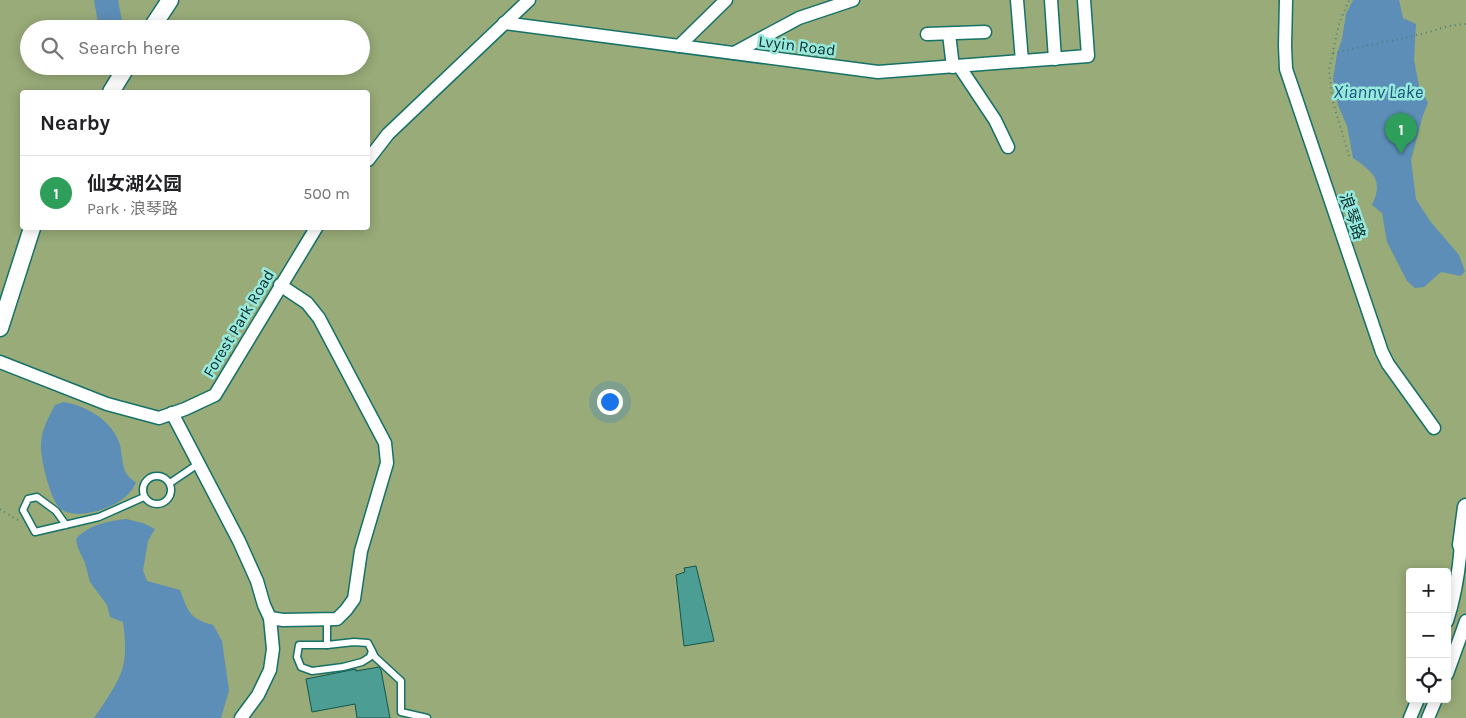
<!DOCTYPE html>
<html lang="en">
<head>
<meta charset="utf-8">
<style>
  body { margin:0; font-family:Karla,"Noto Sans SC",sans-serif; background:#f2f2f2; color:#202124 }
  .controls { position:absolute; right:15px; bottom:15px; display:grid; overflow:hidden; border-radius:5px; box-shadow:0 2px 12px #0003 }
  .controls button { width:45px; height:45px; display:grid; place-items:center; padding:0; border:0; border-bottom:1px solid #e0e0e0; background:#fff; color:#202124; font:25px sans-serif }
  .you { position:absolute; left:609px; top:401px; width:18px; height:18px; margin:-12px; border:4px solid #fff; border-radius:50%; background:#1a73e8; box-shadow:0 0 0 8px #1a73e833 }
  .badge { display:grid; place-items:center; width:32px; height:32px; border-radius:50%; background:#c33666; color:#fff; font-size:16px; font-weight:700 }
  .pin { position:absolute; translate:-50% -41px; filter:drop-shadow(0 1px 2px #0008) }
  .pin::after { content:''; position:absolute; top:26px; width:18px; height:15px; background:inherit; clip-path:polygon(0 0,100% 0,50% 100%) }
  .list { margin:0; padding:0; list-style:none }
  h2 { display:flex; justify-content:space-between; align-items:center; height:65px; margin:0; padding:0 20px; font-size:21px }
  h2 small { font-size:16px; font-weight:400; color:#757577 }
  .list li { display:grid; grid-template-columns:32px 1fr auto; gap:15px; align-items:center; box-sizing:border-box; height:75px; padding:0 20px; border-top:1px solid #e0e0e0 }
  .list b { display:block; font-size:19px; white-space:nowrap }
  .list p { margin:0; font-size:16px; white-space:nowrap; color:#757577 }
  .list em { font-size:16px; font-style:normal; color:#757577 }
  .icon { flex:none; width:28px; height:28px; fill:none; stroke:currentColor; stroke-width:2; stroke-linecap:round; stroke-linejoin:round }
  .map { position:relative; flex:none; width:1466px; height:718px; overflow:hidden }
  .search { position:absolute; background:#fff; box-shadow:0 2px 12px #0003; left:20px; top:20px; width:350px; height:55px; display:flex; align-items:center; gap:12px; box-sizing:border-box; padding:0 18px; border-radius:28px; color:#757577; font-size:19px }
  .panel { position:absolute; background:#fff; box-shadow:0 2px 12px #0003; left:20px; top:90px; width:350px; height:140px; border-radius:5px }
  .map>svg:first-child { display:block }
  .green { fill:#98ab78; fill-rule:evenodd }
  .water { fill:#5d8eb7 }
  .building { fill:#4c9e94; stroke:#11554e }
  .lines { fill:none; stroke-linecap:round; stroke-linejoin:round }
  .service-casing { stroke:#167168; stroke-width:9 }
  .minor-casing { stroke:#167168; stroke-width:15 }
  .tertiary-casing { stroke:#167168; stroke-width:19 }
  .path { stroke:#488079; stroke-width:2; stroke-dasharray:1 4; stroke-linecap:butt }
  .service { stroke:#fff; stroke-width:6 }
  .minor { stroke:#fff; stroke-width:12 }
  .tertiary { stroke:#fff; stroke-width:16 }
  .labels { text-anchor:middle; stroke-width:5; stroke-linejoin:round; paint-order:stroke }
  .street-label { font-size:16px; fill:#0c2f2b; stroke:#97e9de }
  .water-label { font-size:18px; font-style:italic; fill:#1a537c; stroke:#97e9de }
</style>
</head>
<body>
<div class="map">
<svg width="1466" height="718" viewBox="0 0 1466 718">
  <rect width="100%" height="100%" fill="#8bdcd1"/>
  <path class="green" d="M 0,0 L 1466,0 L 1466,718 L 0,718 ZM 29,29 L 361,29 L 361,66 L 29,66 ZM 22,92 L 368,92 L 368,228 L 22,228 ZM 1410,572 L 1447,572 L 1447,699 L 1410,699 Z"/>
  <g class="water">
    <path d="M 94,0 L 118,0 L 122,21 L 117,29 L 99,29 Z"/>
    <path d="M 1353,0 L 1399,0 L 1403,18 L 1416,24 L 1414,60 L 1419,85 L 1428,103 L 1423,115 L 1411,160 L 1416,199 L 1430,221 L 1459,255 L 1465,271 L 1461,276 L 1441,272 L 1424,287 L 1415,288 L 1407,281 L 1387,242 L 1382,213 L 1372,205 C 1384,180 1373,172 1353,158 L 1347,126 L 1338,105 L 1333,79 L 1337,54 L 1342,39 L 1346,14 Z"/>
    <path d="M 64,402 C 87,406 113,421 120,445 C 122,453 122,464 125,471 C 127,476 132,479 136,483 C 133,489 129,494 124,498 C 110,509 78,520 62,510 C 51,504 40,458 41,445 C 41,431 48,418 55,405 Z"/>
    <path d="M 126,519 L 143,523 L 155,529 L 148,541 L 143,570 L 147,581 L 180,590 C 188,612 190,619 213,625 L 222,641 L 229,690 L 221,718 L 94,718 C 103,705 117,685 122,670 C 127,655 125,638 123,622 L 110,617 L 107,605 L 90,582 L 85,563 L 78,548 L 76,539 C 88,525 108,521 126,519 Z"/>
  </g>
  <g class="building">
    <path d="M 696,566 L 714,641 L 684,646 L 676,575 L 685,572 L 684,568 Z"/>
    <path d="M 379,667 L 381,670 L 390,718 L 357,718 L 355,704 L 312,712 L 306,679 L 356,669 L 356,671 Z"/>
  </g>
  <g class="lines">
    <defs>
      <g id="service">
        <circle cx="157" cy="490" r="14"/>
        <path d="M 170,483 L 198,464"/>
        <path d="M 66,525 L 56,511 L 37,497 L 28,499 L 23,510 L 35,532 L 99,517 L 144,497"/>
        <path d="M 327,620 L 327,645 L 354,642 L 368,643 L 375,657 L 401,681 L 401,712 L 427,718"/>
        <path d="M 327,645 L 299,645 L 297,657 L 301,667 L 312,671 L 343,667 L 362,662 L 370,657 L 372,651"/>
      </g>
      <g id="minor">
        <path d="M 1017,0 L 1022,61"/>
        <path d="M 1051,0 L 1055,59"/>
        <path d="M 1286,0 L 1285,46 L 1286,69 L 1382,352 L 1388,364 L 1434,428"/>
        <path d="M 504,23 L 878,72 L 1088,56 L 1084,0"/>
        <path d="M 927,34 L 985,32"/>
        <path d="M 949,34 L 953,67"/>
        <path d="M 679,46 L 726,0"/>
        <path d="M 734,53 L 799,18 L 853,0"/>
        <path d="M 959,66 L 995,120 L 1008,147"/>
        <path d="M 368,160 L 388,134 L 529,0"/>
        <path d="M 0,362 L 107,404 L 159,418 L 185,409 L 215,395 L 316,228"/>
        <path d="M 172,413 L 239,541 L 257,581 L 264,605 L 270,618 L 273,649 L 270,670 L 258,695 L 241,718"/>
        <path d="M 270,618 L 283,620 L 337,619 L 346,610 L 354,599 L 361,551 L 387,463 L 385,443 L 319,318 L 307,303 L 280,285"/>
        <path d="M 1447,621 C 1455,596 1459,571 1461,545"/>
        <path d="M 1447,674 L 1466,621"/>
        <path d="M 1410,718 L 1418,699"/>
        <path d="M 1428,718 L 1436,699"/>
      </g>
      <g id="tertiary">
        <path d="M 151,29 L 170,0"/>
        <path d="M 111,92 L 127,66"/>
        <path d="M 0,328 L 32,228"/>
        <path d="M 1466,507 L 1461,545 L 1466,546"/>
      </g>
    </defs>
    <use href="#service" class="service-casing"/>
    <use href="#minor" class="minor-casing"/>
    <use href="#tertiary" class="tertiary-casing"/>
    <g class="path">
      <path d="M 1333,53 L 1422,34 L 1449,26 L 1466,24"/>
      <path d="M 1349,156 L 1333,102 L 1329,70 L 1339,24 L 1349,0"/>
      <path d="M 0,509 L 19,521"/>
    </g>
    <use href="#service" class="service"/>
    <use href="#minor" class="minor"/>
    <use href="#tertiary" class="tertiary"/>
  </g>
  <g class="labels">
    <g class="street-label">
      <text transform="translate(797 45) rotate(7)" y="6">Lvyin Road</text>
      <text transform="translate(1353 216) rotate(71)" y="6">浪琴路</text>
      <text transform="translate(238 323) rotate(-59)" y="6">Forest Park Road</text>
    </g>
    <g class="water-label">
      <text x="1378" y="98">Xiannv Lake</text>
    </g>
  </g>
</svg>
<div class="controls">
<button>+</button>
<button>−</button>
<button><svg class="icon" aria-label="locate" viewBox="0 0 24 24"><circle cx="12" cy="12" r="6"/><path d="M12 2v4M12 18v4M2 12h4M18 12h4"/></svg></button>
</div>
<div class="you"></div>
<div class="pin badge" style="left:1401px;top:154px;background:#2e9e5b">1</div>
<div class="search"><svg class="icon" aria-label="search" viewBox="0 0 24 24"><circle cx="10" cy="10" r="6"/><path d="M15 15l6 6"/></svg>Search here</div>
<section class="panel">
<h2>Nearby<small></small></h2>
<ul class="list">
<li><span class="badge" style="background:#2e9e5b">1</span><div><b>仙女湖公园</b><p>Park · 浪琴路</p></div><em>500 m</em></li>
</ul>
</section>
</div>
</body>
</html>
